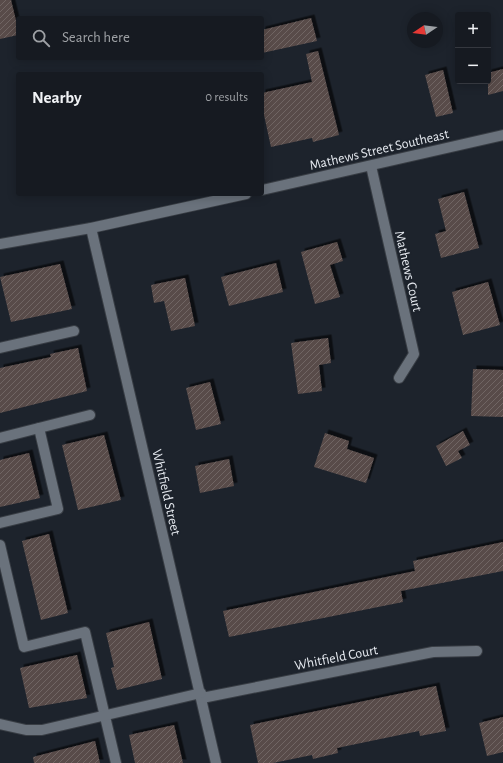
<!DOCTYPE html>
<html lang="en">
<head>
<meta charset="utf-8">
<style>
  body { margin:0; font-family:"Alegreya Sans",sans-serif; background:#23272e; color:#f1f3f6 }
  .controls { position:absolute; right:12px; top:12px; display:grid; overflow:hidden; border-radius:4px; box-shadow:0 2px 10px #0003 }
  .controls button { width:36px; height:36px; display:grid; place-items:center; padding:0; border:0; border-bottom:1px solid #35383f; background:#161a21; color:#f1f3f6; font:20px sans-serif }
  .compass { position:absolute; left:407px; top:12px; width:36px; height:36px; border-radius:50%; background:#161a21; box-shadow:0 2px 10px #0003; rotate:257deg }
  .list { margin:0; padding:0; list-style:none }
  h2 { display:flex; justify-content:space-between; align-items:center; height:52px; margin:0; padding:0 16px; font-size:17px }
  h2 small { font-size:13px; font-weight:400; color:#9ea1a5 }
  .icon { flex:none; width:22px; height:22px; fill:none; stroke:currentColor; stroke-width:2; stroke-linecap:round; stroke-linejoin:round }
  .map { position:relative; flex:none; width:503px; height:763px; overflow:hidden }
  .search { position:absolute; background:#161a21; box-shadow:0 2px 10px #0003; left:16px; top:16px; width:248px; height:44px; display:flex; align-items:center; gap:10px; box-sizing:border-box; padding:0 14px; border-radius:4px; color:#9ea1a5; font-size:15px }
  .panel { position:absolute; background:#161a21; box-shadow:0 2px 10px #0003; left:16px; top:72px; width:248px; height:124px; border-radius:4px }
  .map>svg:first-child { display:block }
  .building { fill:url(#building-hatch); filter:url(#shadow) }
  .lines { fill:none; stroke-linecap:round; stroke-linejoin:round }
  .street-casing { stroke:#383d44; stroke-width:12 }
  .secondary-casing { stroke:#383d44; stroke-width:12 }
  .street { stroke:#6a727c; stroke-width:10 }
  .secondary { stroke:#6a727c; stroke-width:10 }
  .labels { text-anchor:middle; stroke-width:3.5; stroke-linejoin:round; paint-order:stroke }
  .street-label { font-size:14px; fill:#e5e9ef; stroke:#1d232c }
</style>
</head>
<body>
<div class="map">
<svg width="503" height="763" viewBox="0 0 503 763">
  <defs>
    <pattern id="building-hatch" width="6" height="6" patternUnits="userSpaceOnUse"><rect width="6" height="6" fill="#584b49"/><path d="M-1 1l2-2M0 6l6-6M5 7l2-2" fill="none" stroke="#706564"/></pattern>
    <filter id="shadow"><feDropShadow dx="3.5" dy="-3.5" stdDeviation="0" flood-color="#0009"/></filter>
  </defs>
  <rect width="100%" height="100%" fill="#1d232c"/>
  <g class="building">
    <path d="M 0,0 L 11,0 L 18,29 L 18,35 L 0,39 Z"/>
    <path d="M 311,18 L 317,41 L 262,53 L 262,30 Z"/>
    <path d="M 318,51 L 339,135 L 313,142 L 312,138 L 271,147 L 262,106 L 262,93 L 312,82 L 306,54 Z"/>
    <path d="M 503,69 L 503,91 L 488,95 L 488,73 Z"/>
    <path d="M 443,70 L 453,113 L 436,117 L 425,75 Z"/>
    <path d="M 464,192 L 479,248 L 441,258 L 435,234 L 446,231 L 438,199 Z"/>
    <path d="M 337,242 L 343,261 L 330,265 L 340,297 L 315,304 L 301,252 Z"/>
    <path d="M 276,263 L 283,292 L 229,306 L 221,277 Z"/>
    <path d="M 60,264 L 72,309 L 11,322 L 0,277 Z"/>
    <path d="M 185,278 L 195,326 L 171,331 L 164,301 L 154,303 L 151,285 Z"/>
    <path d="M 488,282 L 500,325 L 463,335 L 452,292 Z"/>
    <path d="M 328,338 L 331,363 L 319,365 L 322,391 L 298,394 L 291,343 Z"/>
    <path d="M 78,348 L 87,391 L 0,413 L 0,368 L 51,357 L 50,354 Z"/>
    <path d="M 473,369 L 503,370 L 503,417 L 471,416 Z"/>
    <path d="M 210,382 L 221,424 L 196,430 L 186,388 Z"/>
    <path d="M 463,431 L 470,445 L 458,451 L 462,458 L 446,466 L 436,446 Z"/>
    <path d="M 325,433 L 349,441 L 347,449 L 374,458 L 366,483 L 314,467 Z"/>
    <path d="M 104,435 L 121,500 L 78,510 L 62,445 Z"/>
    <path d="M 29,453 L 40,498 L 0,507 L 0,460 Z"/>
    <path d="M 229,459 L 234,486 L 200,493 L 195,466 Z"/>
    <path d="M 49,534 L 68,613 L 41,620 L 22,541 Z"/>
    <path d="M 503,542 L 503,571 L 401,591 L 403,602 L 229,637 L 223,611 L 415,571 L 413,561 Z"/>
    <path d="M 149,622 L 162,679 L 117,690 L 111,668 L 114,667 L 106,633 Z"/>
    <path d="M 77,655 L 87,698 L 29,708 L 20,668 Z"/>
    <path d="M 436,686 L 446,731 L 420,736 L 419,731 L 337,748 L 338,753 L 313,759 L 312,755 L 273,763 L 258,763 L 250,725 Z"/>
    <path d="M 503,717 L 503,752 L 487,756 L 479,723 Z"/>
    <path d="M 174,725 L 183,763 L 135,763 L 129,735 Z"/>
    <path d="M 95,741 L 100,763 L 34,763 L 33,757 Z"/>
  </g>
  <g class="lines">
    <defs>
      <g id="street">
        <path d="M 371,166 L 414,354 L 399,378"/>
        <path d="M 91,228 L 216,763"/>
        <path d="M 0,348 L 74,331"/>
        <path d="M 0,438 L 90,415"/>
        <path d="M 0,523 L 58,509 L 39,428"/>
        <path d="M 0,545 L 24,647 L 85,632 L 116,763"/>
        <path d="M 202,698 L 433,652 L 477,651"/>
        <path d="M 0,724 L 26,730 L 42,730 L 201,693"/>
      </g>
      <g id="secondary">
        <path d="M 262,190 L 503,135"/>
        <path d="M 0,244 L 91,228 L 246,194"/>
      </g>
    </defs>
    <use href="#street" class="street-casing"/>
    <use href="#secondary" class="secondary-casing"/>
    <use href="#street" class="street"/>
    <use href="#secondary" class="secondary"/>
  </g>
  <g class="labels">
    <g class="street-label">
      <text transform="translate(379 149) rotate(-13)" y="5">Mathews Street Southeast</text>
      <text transform="translate(409 271) rotate(77)" y="5">Mathews Court</text>
      <text transform="translate(167 492) rotate(77)" y="5">Whitfield Street</text>
      <text transform="translate(336 657) rotate(-11)" y="5">Whitfield Court</text>
    </g>
  </g>
</svg>
<div class="controls">
<button>+</button>
<button>−</button>
</div>
<svg class="compass" viewBox="-18 -18 36 36"><path d="M0-13l5 13h-10z" fill="#e53935"/><path d="M0 13l5-13h-10z" fill="#9ea1a5"/></svg>
<div class="search"><svg class="icon" aria-label="search" viewBox="0 0 24 24"><circle cx="10" cy="10" r="6"/><path d="M15 15l6 6"/></svg>Search here</div>
<section class="panel">
<h2>Nearby<small>0 results</small></h2>
<ul class="list">
</ul>
</section>
</div>
</body>
</html>
